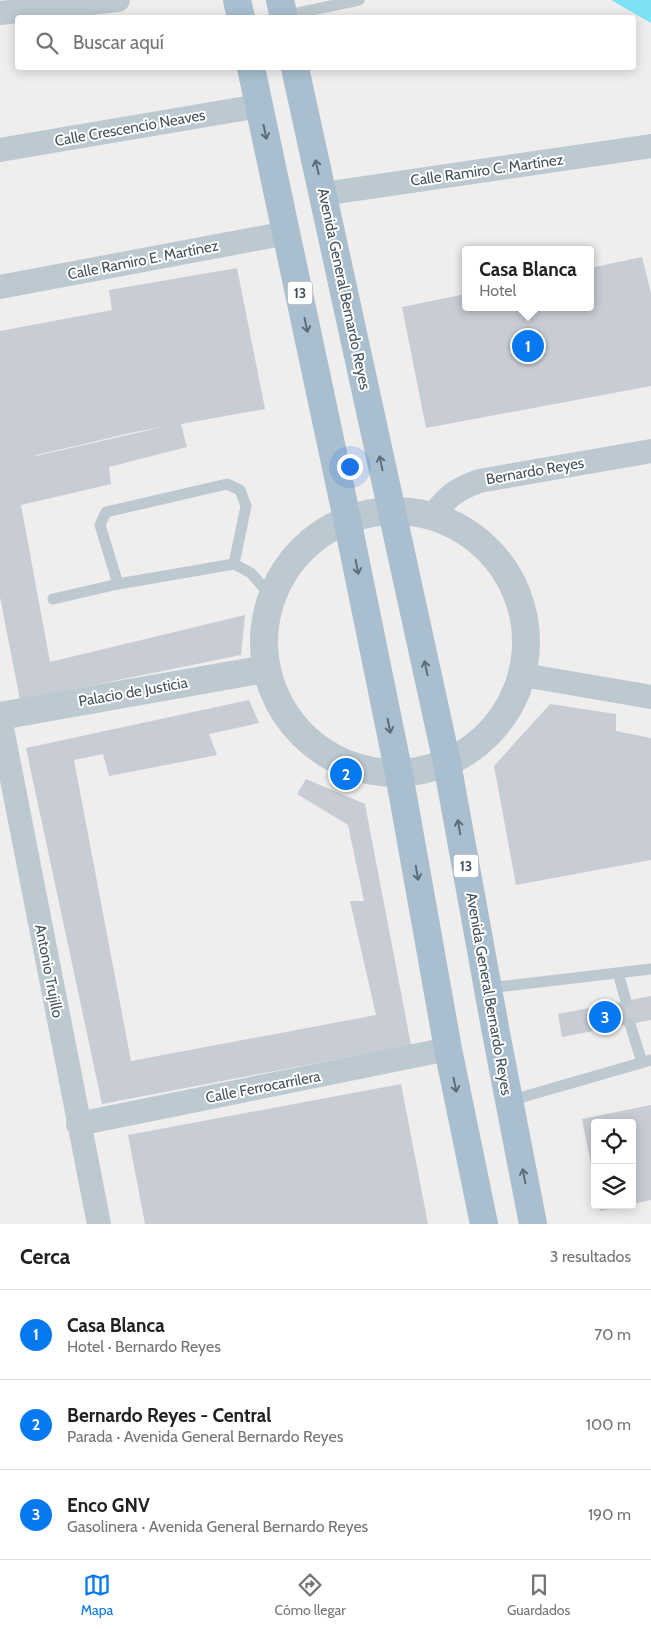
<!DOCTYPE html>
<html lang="es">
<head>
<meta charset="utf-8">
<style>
  body { margin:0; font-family:Cabin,sans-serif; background:#f2f2f2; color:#202124 }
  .controls { position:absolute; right:15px; bottom:15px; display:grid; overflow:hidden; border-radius:5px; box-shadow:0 2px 12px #0003 }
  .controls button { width:45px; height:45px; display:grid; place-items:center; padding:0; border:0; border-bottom:1px solid #e0e0e0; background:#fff; color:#202124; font:25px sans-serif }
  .you { position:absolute; left:349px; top:466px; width:18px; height:18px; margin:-12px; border:4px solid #fff; border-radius:50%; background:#1a73e8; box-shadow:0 0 0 8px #1a73e833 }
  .badge { display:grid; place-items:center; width:32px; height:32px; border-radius:50%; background:#0679f1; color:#fff; font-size:16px; font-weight:700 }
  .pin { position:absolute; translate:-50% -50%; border:2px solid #fff; box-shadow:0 1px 5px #0006 }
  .popup { position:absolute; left:462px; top:246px; width:132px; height:65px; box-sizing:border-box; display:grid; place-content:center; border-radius:5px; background:#fff; filter:drop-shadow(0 1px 4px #0005); font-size:16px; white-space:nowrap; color:#757577 }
  .popup b { font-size:19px; color:#202124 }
  .popup::after { content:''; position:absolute; left:50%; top:100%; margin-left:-10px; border:10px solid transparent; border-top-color:#fff }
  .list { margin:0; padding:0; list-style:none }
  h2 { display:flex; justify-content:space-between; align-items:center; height:65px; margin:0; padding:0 20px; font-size:21px }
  h2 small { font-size:16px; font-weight:400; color:#757577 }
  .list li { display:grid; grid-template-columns:32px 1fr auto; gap:15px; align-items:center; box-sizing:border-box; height:90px; padding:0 20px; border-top:1px solid #e0e0e0 }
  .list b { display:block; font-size:19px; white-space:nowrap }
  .list p { margin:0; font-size:16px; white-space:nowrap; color:#757577 }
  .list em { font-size:16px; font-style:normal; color:#757577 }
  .icon { flex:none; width:28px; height:28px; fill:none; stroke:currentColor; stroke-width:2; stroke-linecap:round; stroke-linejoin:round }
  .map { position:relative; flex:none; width:651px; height:1224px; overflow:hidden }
  .search { position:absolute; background:#fff; box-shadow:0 2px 12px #0003; left:15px; right:15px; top:15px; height:55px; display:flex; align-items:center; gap:12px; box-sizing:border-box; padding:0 18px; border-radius:5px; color:#757577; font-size:19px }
  .sheet { height:335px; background:#fff }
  nav { display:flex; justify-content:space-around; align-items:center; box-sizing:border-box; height:70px; border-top:1px solid #e0e0e0; background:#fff; font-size:14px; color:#757577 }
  nav a { display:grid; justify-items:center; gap:2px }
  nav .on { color:#0679f1 }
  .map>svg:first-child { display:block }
  .water { fill:#7ee2f5 }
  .building { fill:#c8ccd4; fill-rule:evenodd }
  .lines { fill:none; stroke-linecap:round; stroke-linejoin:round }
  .service { stroke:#bcc9d1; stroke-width:11 }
  .minor { stroke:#bcc9d1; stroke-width:24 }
  .tertiary { stroke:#bcc9d1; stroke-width:28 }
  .primary { stroke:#a9bfcf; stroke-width:28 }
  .oneway { stroke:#5c6d79 }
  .labels { text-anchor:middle; stroke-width:4; stroke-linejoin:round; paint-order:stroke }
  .shield { fill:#fff; stroke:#7b868d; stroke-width:1 }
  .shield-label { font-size:14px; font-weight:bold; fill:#43525c }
  .street-label { font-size:15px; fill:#43525c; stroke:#fff }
</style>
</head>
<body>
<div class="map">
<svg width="651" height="1224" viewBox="0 0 651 1224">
  <rect width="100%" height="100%" fill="#f0eded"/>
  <path class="water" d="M 611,0 L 651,0 L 651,23 Z"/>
  <g class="building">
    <path d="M 642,257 L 651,293 L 651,386 L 426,428 L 402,307 L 466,294 L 466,307 L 590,307 L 590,268 Z"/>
    <path d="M 237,268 L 265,409 L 181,424 L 187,447 L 109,467 L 111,484 L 21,505 L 50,662 L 245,615 L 241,655 L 20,700 L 0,597 L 0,331 L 112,310 L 109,290 ZM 167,426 L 36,456 L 36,455 L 135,432 Z"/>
    <path d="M 249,700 L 259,723 L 209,734 L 217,755 L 109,776 L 103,754 L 74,760 L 131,1061 L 376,1015 L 350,901 L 364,901 L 348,825 L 297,794 L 306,779 L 365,804 L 411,1045 L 102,1104 L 26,748 Z"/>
    <path d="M 550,704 L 616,714 L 616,731 L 651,738 L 651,860 L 516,885 L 494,766 Z"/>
    <path d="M 651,996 L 651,1020 L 562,1037 L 558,1014 Z"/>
    <path d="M 401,1084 L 428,1224 L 145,1224 L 128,1135 Z"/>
    <path d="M 651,1105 L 651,1200 L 632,1204 L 632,1123 L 595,1123 L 594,1181 L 582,1119 Z"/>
    <path d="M 599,1205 L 624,1205 L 624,1206 L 600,1211 Z"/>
  </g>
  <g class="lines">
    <g class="service">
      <path d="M 283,16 L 359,0"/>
      <path d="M 118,584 L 100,525 L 106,512 L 227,484 L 240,490 L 246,506 L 234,564"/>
      <path d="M 53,599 L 118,584 L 234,564 L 251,573 L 271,596"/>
      <path d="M 618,973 L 626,1001"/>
      <path d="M 488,988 L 651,969"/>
      <path d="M 630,1024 L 642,1062"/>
      <path d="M 509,1101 L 651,1060"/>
    </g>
    <g class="minor">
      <path d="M 0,13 L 118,0"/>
      <path d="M 0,150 L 259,106"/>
      <path d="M 323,194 L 651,146"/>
      <path d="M 0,287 L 287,233"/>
      <path d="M 432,516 C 448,496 455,490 479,481 L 651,451"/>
      <path d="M 523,675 L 651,697"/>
      <path d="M 0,718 L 99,1224"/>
      <path d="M 78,1124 L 448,1049"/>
    </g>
    <g class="tertiary">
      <circle cx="395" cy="642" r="131"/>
      <path d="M 0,716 L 265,669"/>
    </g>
    <g class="primary">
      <path d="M 237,0 L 241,18"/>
      <path d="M 280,0 L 284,18"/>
      <path d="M 251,68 L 347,519 L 399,774 L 448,1049 L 484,1224"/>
      <path d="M 295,68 L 447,763 L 496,1033 L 533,1224"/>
    </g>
  </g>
  <defs><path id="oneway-shaft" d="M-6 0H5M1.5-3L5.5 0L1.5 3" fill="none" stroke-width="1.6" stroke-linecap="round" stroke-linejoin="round" transform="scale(1.25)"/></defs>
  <g class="oneway">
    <use href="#oneway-shaft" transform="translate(265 132) rotate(78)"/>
    <use href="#oneway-shaft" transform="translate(317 167) rotate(-103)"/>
    <use href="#oneway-shaft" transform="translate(306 325) rotate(78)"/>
    <use href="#oneway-shaft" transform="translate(381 463) rotate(-102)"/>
    <use href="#oneway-shaft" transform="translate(357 567) rotate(79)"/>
    <use href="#oneway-shaft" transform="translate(426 668) rotate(-102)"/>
    <use href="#oneway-shaft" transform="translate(389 726) rotate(79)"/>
    <use href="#oneway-shaft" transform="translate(459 827) rotate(-100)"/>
    <use href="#oneway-shaft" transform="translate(417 873) rotate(80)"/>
    <use href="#oneway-shaft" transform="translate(455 1085) rotate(78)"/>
    <use href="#oneway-shaft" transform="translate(524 1176) rotate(-101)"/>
  </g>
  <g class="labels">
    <g class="shield">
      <rect x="287.5" y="281.5" width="25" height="23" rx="4"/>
      <rect x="453.5" y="854.5" width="25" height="23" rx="4"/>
    </g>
    <g class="shield-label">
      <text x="300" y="298">13</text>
      <text x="466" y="871">13</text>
    </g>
    <g class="street-label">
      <text transform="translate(130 128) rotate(-10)" y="5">Calle Crescencio Neaves</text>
      <text transform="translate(487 170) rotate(-8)" y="5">Calle Ramiro C. Martínez</text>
      <text transform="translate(143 260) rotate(-11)" y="5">Calle Ramiro E. Martínez</text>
      <text transform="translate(344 289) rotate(78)" y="5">Avenida General Bernardo Reyes</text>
      <text transform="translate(535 471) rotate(-10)" y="5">Bernardo Reyes</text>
      <text transform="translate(133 692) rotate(-10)" y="5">Palacio de Justicia</text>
      <text transform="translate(49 971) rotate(79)" y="5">Antonio Trujillo</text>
      <text transform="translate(489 994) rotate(80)" y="5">Avenida General Bernardo Reyes</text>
      <text transform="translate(263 1087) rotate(-11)" y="5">Calle Ferrocarrilera</text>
    </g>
  </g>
</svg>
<div class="controls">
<button><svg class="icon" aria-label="locate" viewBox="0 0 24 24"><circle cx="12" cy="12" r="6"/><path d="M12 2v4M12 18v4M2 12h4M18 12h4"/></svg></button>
<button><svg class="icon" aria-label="layers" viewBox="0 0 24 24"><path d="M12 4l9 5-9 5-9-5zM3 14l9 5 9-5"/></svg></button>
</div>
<div class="you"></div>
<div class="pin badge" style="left:528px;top:346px">1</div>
<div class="popup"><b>Casa Blanca</b>Hotel</div>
<div class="pin badge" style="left:346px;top:774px">2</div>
<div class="pin badge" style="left:605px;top:1017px">3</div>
<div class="search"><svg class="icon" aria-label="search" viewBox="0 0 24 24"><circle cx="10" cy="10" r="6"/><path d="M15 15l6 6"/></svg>Buscar aquí</div>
</div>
<section class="sheet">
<h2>Cerca<small>3 resultados</small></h2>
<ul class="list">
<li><span class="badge">1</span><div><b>Casa Blanca</b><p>Hotel · Bernardo Reyes</p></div><em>70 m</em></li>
<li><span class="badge">2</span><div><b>Bernardo Reyes - Central</b><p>Parada · Avenida General Bernardo Reyes</p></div><em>100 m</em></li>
<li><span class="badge">3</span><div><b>Enco GNV</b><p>Gasolinera · Avenida General Bernardo Reyes</p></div><em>190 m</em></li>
</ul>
</section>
<nav>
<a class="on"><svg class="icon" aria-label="map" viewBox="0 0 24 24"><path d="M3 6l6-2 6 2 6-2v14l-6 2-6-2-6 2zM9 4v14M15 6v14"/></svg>Mapa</a>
<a><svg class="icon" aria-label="directions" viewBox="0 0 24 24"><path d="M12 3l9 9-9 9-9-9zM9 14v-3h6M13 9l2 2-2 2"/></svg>Cómo llegar</a>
<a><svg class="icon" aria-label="saved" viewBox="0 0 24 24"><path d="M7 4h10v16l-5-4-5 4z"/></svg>Guardados</a>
</nav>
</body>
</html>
